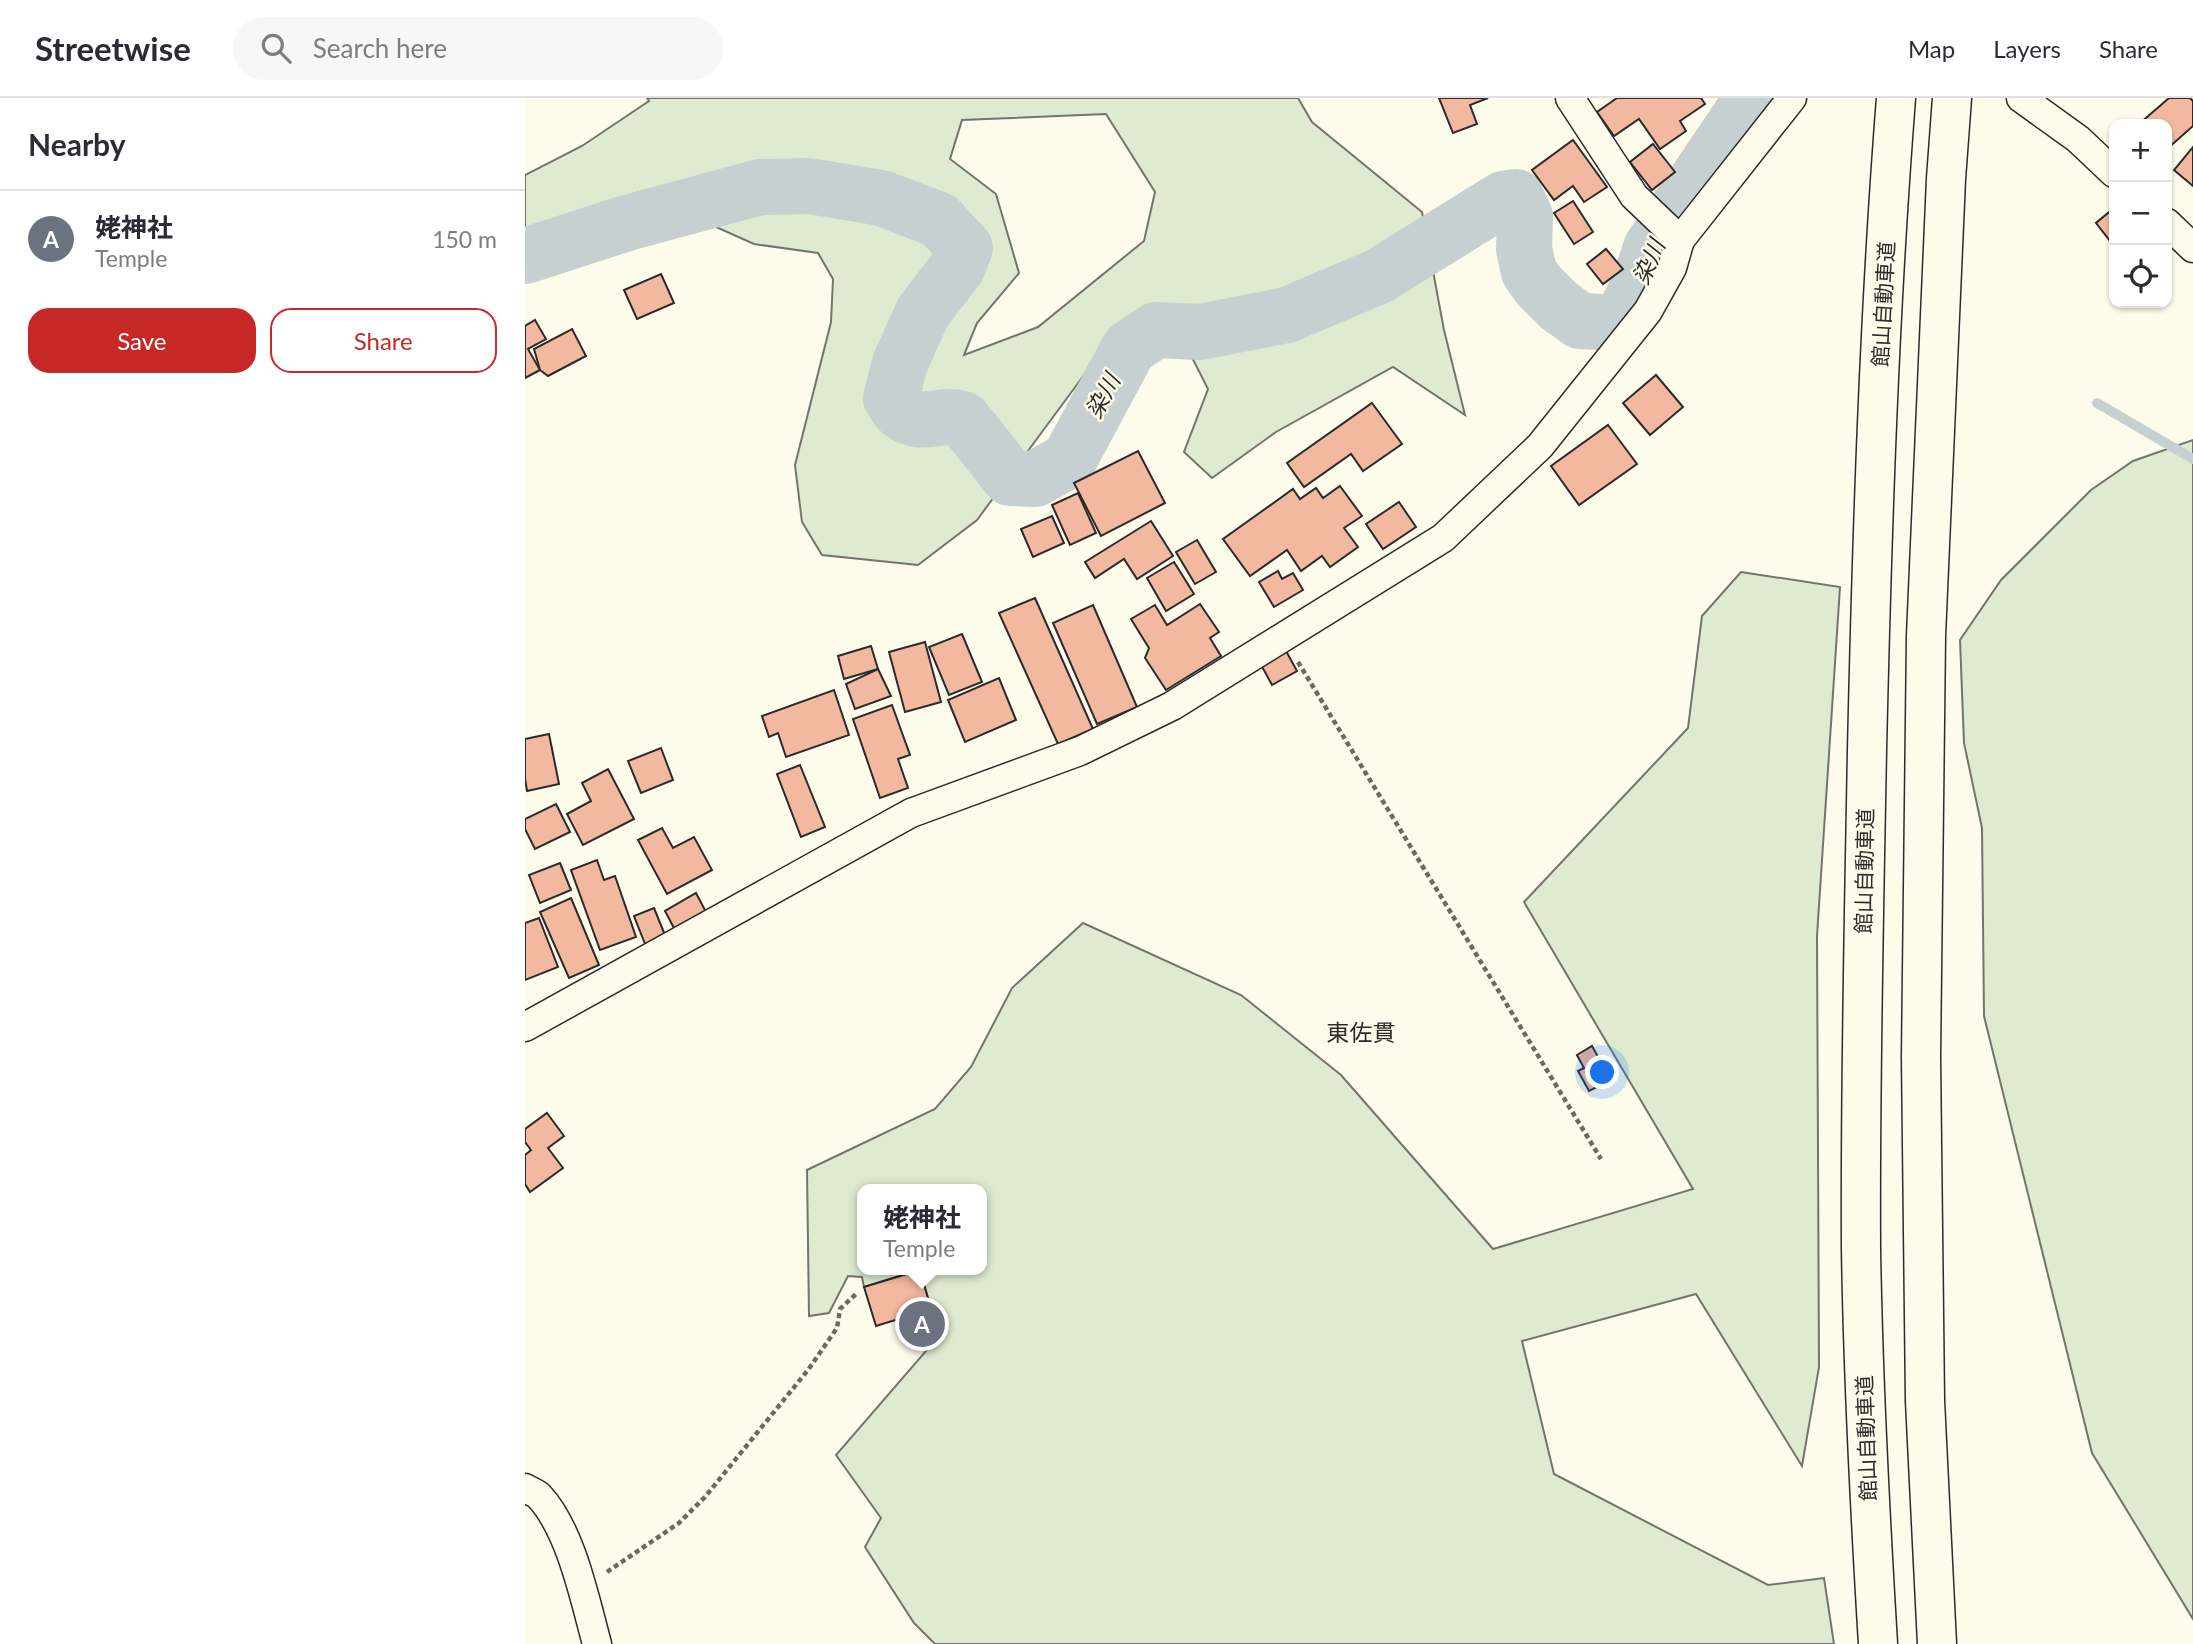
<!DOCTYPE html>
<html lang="en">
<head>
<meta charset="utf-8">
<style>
  body { margin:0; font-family:Lato,"Noto Sans JP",sans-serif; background:#f7f7f7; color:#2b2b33 }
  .controls { position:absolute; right:21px; top:21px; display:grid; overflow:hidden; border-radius:14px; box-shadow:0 2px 5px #0004 }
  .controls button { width:63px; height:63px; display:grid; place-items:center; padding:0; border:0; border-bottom:2px solid #e1e1e2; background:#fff; color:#2b2b33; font:35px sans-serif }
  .you { position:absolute; left:1078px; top:975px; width:24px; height:24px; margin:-18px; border:5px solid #fff; border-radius:50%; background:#1a73e8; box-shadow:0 0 0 10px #1a73e833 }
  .badge { display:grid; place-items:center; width:46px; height:46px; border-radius:50%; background:#c62828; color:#fff; font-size:23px; font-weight:700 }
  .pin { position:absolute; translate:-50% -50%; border:4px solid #fff; box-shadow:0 2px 7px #0006 }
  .popup { position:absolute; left:332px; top:1086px; width:130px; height:91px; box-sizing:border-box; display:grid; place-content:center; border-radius:14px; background:#fff; filter:drop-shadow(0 2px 5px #0005); font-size:23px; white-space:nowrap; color:#7c7c81 }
  .popup b { font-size:26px; color:#2b2b33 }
  .popup::after { content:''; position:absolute; left:50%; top:100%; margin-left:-14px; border:14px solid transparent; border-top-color:#fff }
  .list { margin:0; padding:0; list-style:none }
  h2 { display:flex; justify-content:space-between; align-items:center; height:91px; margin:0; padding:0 28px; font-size:30px }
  h2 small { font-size:23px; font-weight:400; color:#7c7c81 }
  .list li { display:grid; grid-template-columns:46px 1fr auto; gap:21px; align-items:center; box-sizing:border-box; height:98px; padding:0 28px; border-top:2px solid #e1e1e2 }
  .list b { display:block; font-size:26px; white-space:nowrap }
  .list p { margin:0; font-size:23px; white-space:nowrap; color:#7c7c81 }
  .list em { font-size:23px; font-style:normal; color:#7c7c81 }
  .actions { display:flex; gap:14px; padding:21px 28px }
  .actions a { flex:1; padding:16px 0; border:2px solid #c62828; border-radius:21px; text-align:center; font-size:24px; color:#c62828 }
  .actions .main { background:#c62828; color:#fff }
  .icon { flex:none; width:38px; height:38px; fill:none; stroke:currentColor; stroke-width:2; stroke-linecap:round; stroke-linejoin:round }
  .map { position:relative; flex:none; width:1668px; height:1546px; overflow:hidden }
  header { display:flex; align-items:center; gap:42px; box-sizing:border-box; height:98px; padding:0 35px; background:#fff; border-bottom:2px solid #e1e1e2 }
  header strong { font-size:33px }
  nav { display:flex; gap:38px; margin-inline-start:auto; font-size:24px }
  .search { width:490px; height:63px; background:#f7f7f7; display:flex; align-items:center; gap:18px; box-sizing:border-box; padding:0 24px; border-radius:38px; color:#7c7c81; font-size:26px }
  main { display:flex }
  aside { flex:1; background:#fff }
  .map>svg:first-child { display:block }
  .green { fill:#deebd1; stroke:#74746e; stroke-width:2; fill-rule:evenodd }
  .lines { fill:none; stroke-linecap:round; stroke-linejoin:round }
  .stream { stroke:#c7d0d0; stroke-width:10 }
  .river { stroke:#c7d0d0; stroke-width:56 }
  .building { fill:#f2b8a0; stroke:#2b2b2b; stroke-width:2 }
  .street-casing { stroke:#2b2b2b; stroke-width:31 }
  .highway-casing { stroke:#2b2b2b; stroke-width:41 }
  .path { stroke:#6a6964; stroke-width:4.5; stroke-dasharray:5 3.5; stroke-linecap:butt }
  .street { stroke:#fdfbea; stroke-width:28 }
  .highway { stroke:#fdfbea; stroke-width:38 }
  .labels { text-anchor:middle; stroke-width:5; stroke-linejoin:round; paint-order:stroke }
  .street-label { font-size:21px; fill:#2b2b2b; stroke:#fdfbea }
  .water-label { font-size:23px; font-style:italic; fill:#2b2b2b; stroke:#fdfbea }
  .neighbourhood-label { font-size:23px; fill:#2b2b2b; stroke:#fdfbea }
</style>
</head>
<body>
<header>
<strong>Streetwise</strong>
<div class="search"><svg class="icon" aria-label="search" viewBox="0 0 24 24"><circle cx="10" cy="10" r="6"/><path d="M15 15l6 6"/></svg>Search here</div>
<nav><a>Map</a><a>Layers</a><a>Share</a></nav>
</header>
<main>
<aside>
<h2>Nearby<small></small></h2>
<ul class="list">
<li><span class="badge" style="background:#6b7280">A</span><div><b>姥神社</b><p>Temple</p></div><em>150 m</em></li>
</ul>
<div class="actions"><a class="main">Save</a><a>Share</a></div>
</aside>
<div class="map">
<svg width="1668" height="1546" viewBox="0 0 1668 1546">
  <rect width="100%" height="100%" fill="#fdfbea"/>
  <g class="green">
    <path d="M 122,0 L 773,0 L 787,24 L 897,114 L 919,232 L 940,317 L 868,269 L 751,334 L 687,380 L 659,354 L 683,291 L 641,208 L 602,224 L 562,273 L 452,422 L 393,467 L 297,457 L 277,424 L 270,367 L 306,224 L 308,181 L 293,155 L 229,146 L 113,94 L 35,172 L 0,183 L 0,77 L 57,48 L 124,3 ZM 581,16 L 630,94 L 619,143 L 513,229 L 439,257 L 452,225 L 494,175 L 471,96 L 425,61 L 437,22 Z"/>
    <path d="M 1668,342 L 1668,1521 L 1567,1355 L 1459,918 L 1457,730 L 1439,645 L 1435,542 L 1476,482 L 1566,392 L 1608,363 Z"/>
    <path d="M 1216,474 L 1315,489 L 1292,838 L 1294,1269 L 1277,1368 L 1171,1196 L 997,1243 L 1029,1376 L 1243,1487 L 1299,1480 L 1309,1546 L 410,1546 L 389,1525 L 340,1449 L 356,1420 L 311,1357 L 408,1245 L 406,1211 L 395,1172 L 457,1172 L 457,1091 L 338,1091 L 338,1172 L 393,1172 L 339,1189 L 337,1179 L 323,1178 L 304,1215 L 284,1218 L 282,1072 L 410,1011 L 446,969 L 487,890 L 558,825 L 716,897 L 816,977 L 968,1151 L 1168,1091 L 999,804 L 1163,630 L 1177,518 Z"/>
  </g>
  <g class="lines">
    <path class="stream" d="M 1572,305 L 1668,361"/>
    <path class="river" d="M 0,158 L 102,125 L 235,89 L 284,88 L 356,100 L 414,122 L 440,150 L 432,170 L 398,214 L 375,265 L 366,300 C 369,304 372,311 376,314 C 397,331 422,312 439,322 L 485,380 L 510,381 L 544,362 L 604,250 L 631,232 L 675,234 L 762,217 L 854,178 L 978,101 L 991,99 L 1000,118 L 999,151 L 1004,174 L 1014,188 L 1033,207 L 1055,223 L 1095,225 L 1114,187 L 1126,150 L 1227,0"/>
  </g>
  <g class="building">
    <path d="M 914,0 L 963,0 L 945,7 L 952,26 L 928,35 Z"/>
    <path d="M 1092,0 L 1176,0 L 1180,6 L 1155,23 L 1161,33 L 1135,51 L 1114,21 L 1089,38 L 1072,14 Z"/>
    <path d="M 1644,0 L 1665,0 L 1668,3 L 1668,28 L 1642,51 L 1642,26 L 1614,26 Z"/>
    <path d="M 1048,42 L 1082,89 L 1059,104 L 1048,88 L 1029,102 L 1007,72 Z"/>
    <path d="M 1128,46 L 1150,74 L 1127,92 L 1105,64 Z"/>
    <path d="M 1668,49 L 1668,88 L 1649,72 Z"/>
    <path d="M 1048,103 L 1068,134 L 1049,146 L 1029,115 Z"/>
    <path d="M 1589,110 L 1589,148 L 1571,125 Z"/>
    <path d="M 1081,151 L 1098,171 L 1078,186 L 1062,166 Z"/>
    <path d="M 136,176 L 149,205 L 112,221 L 99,192 Z"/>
    <path d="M 10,222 L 21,241 L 3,251 L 15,272 L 0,280 L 0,228 Z"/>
    <path d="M 47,231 L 61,258 L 23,278 L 15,272 L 9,251 Z"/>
    <path d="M 1131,277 L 1158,309 L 1125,337 L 1098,305 Z"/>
    <path d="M 847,305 L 877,346 L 838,373 L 826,356 L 779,389 L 762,365 Z"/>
    <path d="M 1083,327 L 1112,366 L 1054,407 L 1026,368 Z"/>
    <path d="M 613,353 L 640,405 L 576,438 L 549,385 Z"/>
    <path d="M 815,388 L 837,418 L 819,430 L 833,449 L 805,469 L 797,458 L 776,473 L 762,452 L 725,478 L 698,441 L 768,391 L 775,401 L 791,390 L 798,400 Z"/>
    <path d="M 553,395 L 571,435 L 545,447 L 527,407 Z"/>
    <path d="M 874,404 L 891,429 L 858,451 L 841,426 Z"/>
    <path d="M 527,418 L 539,445 L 508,459 L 496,431 Z"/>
    <path d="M 626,423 L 648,458 L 612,481 L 599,461 L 570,480 L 560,464 Z"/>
    <path d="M 672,442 L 691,474 L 670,486 L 651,454 Z"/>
    <path d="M 649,464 L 669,496 L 641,513 L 622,480 Z"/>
    <path d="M 753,473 L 757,481 L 768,475 L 778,492 L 749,509 L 734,484 Z"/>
    <path d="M 510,500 L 568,631 L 533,646 L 474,515 Z"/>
    <path d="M 675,506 L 694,534 L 685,540 L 696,558 L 641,592 L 620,560 L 624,550 L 606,521 L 630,507 L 642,527 Z"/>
    <path d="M 568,507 L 612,609 L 572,626 L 528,525 Z"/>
    <path d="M 437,536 L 457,584 L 424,597 L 404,549 Z"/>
    <path d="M 400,544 L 416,604 L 380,614 L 364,554 Z"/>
    <path d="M 346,548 L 353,571 L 319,581 L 313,558 Z"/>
    <path d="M 760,551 L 772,573 L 747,587 L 735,565 Z"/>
    <path d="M 353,571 L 366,598 L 330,611 L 321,586 Z"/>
    <path d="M 474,580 L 491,622 L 440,644 L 423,602 Z"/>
    <path d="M 309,592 L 324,637 L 261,659 L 253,635 L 244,639 L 237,618 Z"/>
    <path d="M 367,607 L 385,657 L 373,661 L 383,690 L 355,700 L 328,621 Z"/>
    <path d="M 24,636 L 34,686 L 2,693 L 0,681 L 0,641 Z"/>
    <path d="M 136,650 L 148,682 L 116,695 L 103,663 Z"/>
    <path d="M 275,667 L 300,729 L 276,739 L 252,676 Z"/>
    <path d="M 83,671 L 109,721 L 58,747 L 42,716 L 66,703 L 57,685 Z"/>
    <path d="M 31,706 L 45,734 L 10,751 L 0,731 L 0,721 Z"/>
    <path d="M 137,730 L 148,750 L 169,739 L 187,772 L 142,796 L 113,742 Z"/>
    <path d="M 72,762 L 79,782 L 90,778 L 111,839 L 75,852 L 46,772 Z"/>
    <path d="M 35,765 L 46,792 L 15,805 L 4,777 Z"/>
    <path d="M 171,795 L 181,814 L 150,832 L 140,813 Z"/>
    <path d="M 46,800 L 74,867 L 44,880 L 15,814 Z"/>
    <path d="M 129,810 L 142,842 L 122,851 L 109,818 Z"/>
    <path d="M 14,820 L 33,869 L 0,882 L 0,825 Z"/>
    <path d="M 1067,948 L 1086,982 L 1064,993 L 1053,973 L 1059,970 L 1052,957 Z"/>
    <path d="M 22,1015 L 39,1038 L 23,1050 L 38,1070 L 5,1094 L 0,1086 L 0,1057 L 6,1052 L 0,1044 L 0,1031 Z"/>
    <path d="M 395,1172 L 406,1211 L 351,1228 L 339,1189 Z"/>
  </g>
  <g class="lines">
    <defs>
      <g id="street">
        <path d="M 1496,0 L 1553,41 L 1589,75"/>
        <path d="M 1642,125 L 1668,150"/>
        <path d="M 1155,142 L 1267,0"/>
        <path d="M 0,929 L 386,715 L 555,653 L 647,608 L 918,440 L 1015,348 L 1123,213 L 1147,170 L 1155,142 L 1109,98 L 1045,0"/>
        <path d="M 0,1390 C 5,1393 11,1395 14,1398 C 46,1432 60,1502 72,1546"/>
      </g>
      <g id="highway">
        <path d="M 1353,1546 C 1345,1414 1338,1282 1336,1150 C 1335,984 1339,818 1342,652 C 1347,435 1354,217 1371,0"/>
        <path d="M 1412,1546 L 1400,1303 L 1396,959 L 1401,538 L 1421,81 L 1427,0"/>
      </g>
    </defs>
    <use href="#street" class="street-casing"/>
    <use href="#highway" class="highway-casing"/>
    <g class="path">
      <path d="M 773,564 L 1076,1061"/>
      <path d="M 82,1474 L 154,1425 L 180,1399 L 283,1272 L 312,1230 L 315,1211 L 331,1196"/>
    </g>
    <use href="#street" class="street"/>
    <use href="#highway" class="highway"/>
  </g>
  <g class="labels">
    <g class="street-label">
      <text transform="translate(1359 206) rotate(-87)" y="7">館山自動車道</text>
      <text transform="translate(1340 773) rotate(-89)" y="7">館山自動車道</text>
      <text transform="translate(1342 1340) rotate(-92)" y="7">館山自動車道</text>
    </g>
    <g class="water-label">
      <text transform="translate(1124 164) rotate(-66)" y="8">染川</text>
      <text transform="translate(578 298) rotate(-62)" y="8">染川</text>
    </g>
    <g class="neighbourhood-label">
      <text x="836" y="943">東佐貫</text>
    </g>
  </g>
</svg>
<div class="controls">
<button>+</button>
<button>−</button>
<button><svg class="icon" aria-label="locate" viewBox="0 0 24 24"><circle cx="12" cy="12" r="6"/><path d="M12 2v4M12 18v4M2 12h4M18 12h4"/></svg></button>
</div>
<div class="you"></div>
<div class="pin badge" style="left:397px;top:1226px;background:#6b7280">A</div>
<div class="popup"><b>姥神社</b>Temple</div>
</div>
</main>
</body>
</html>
